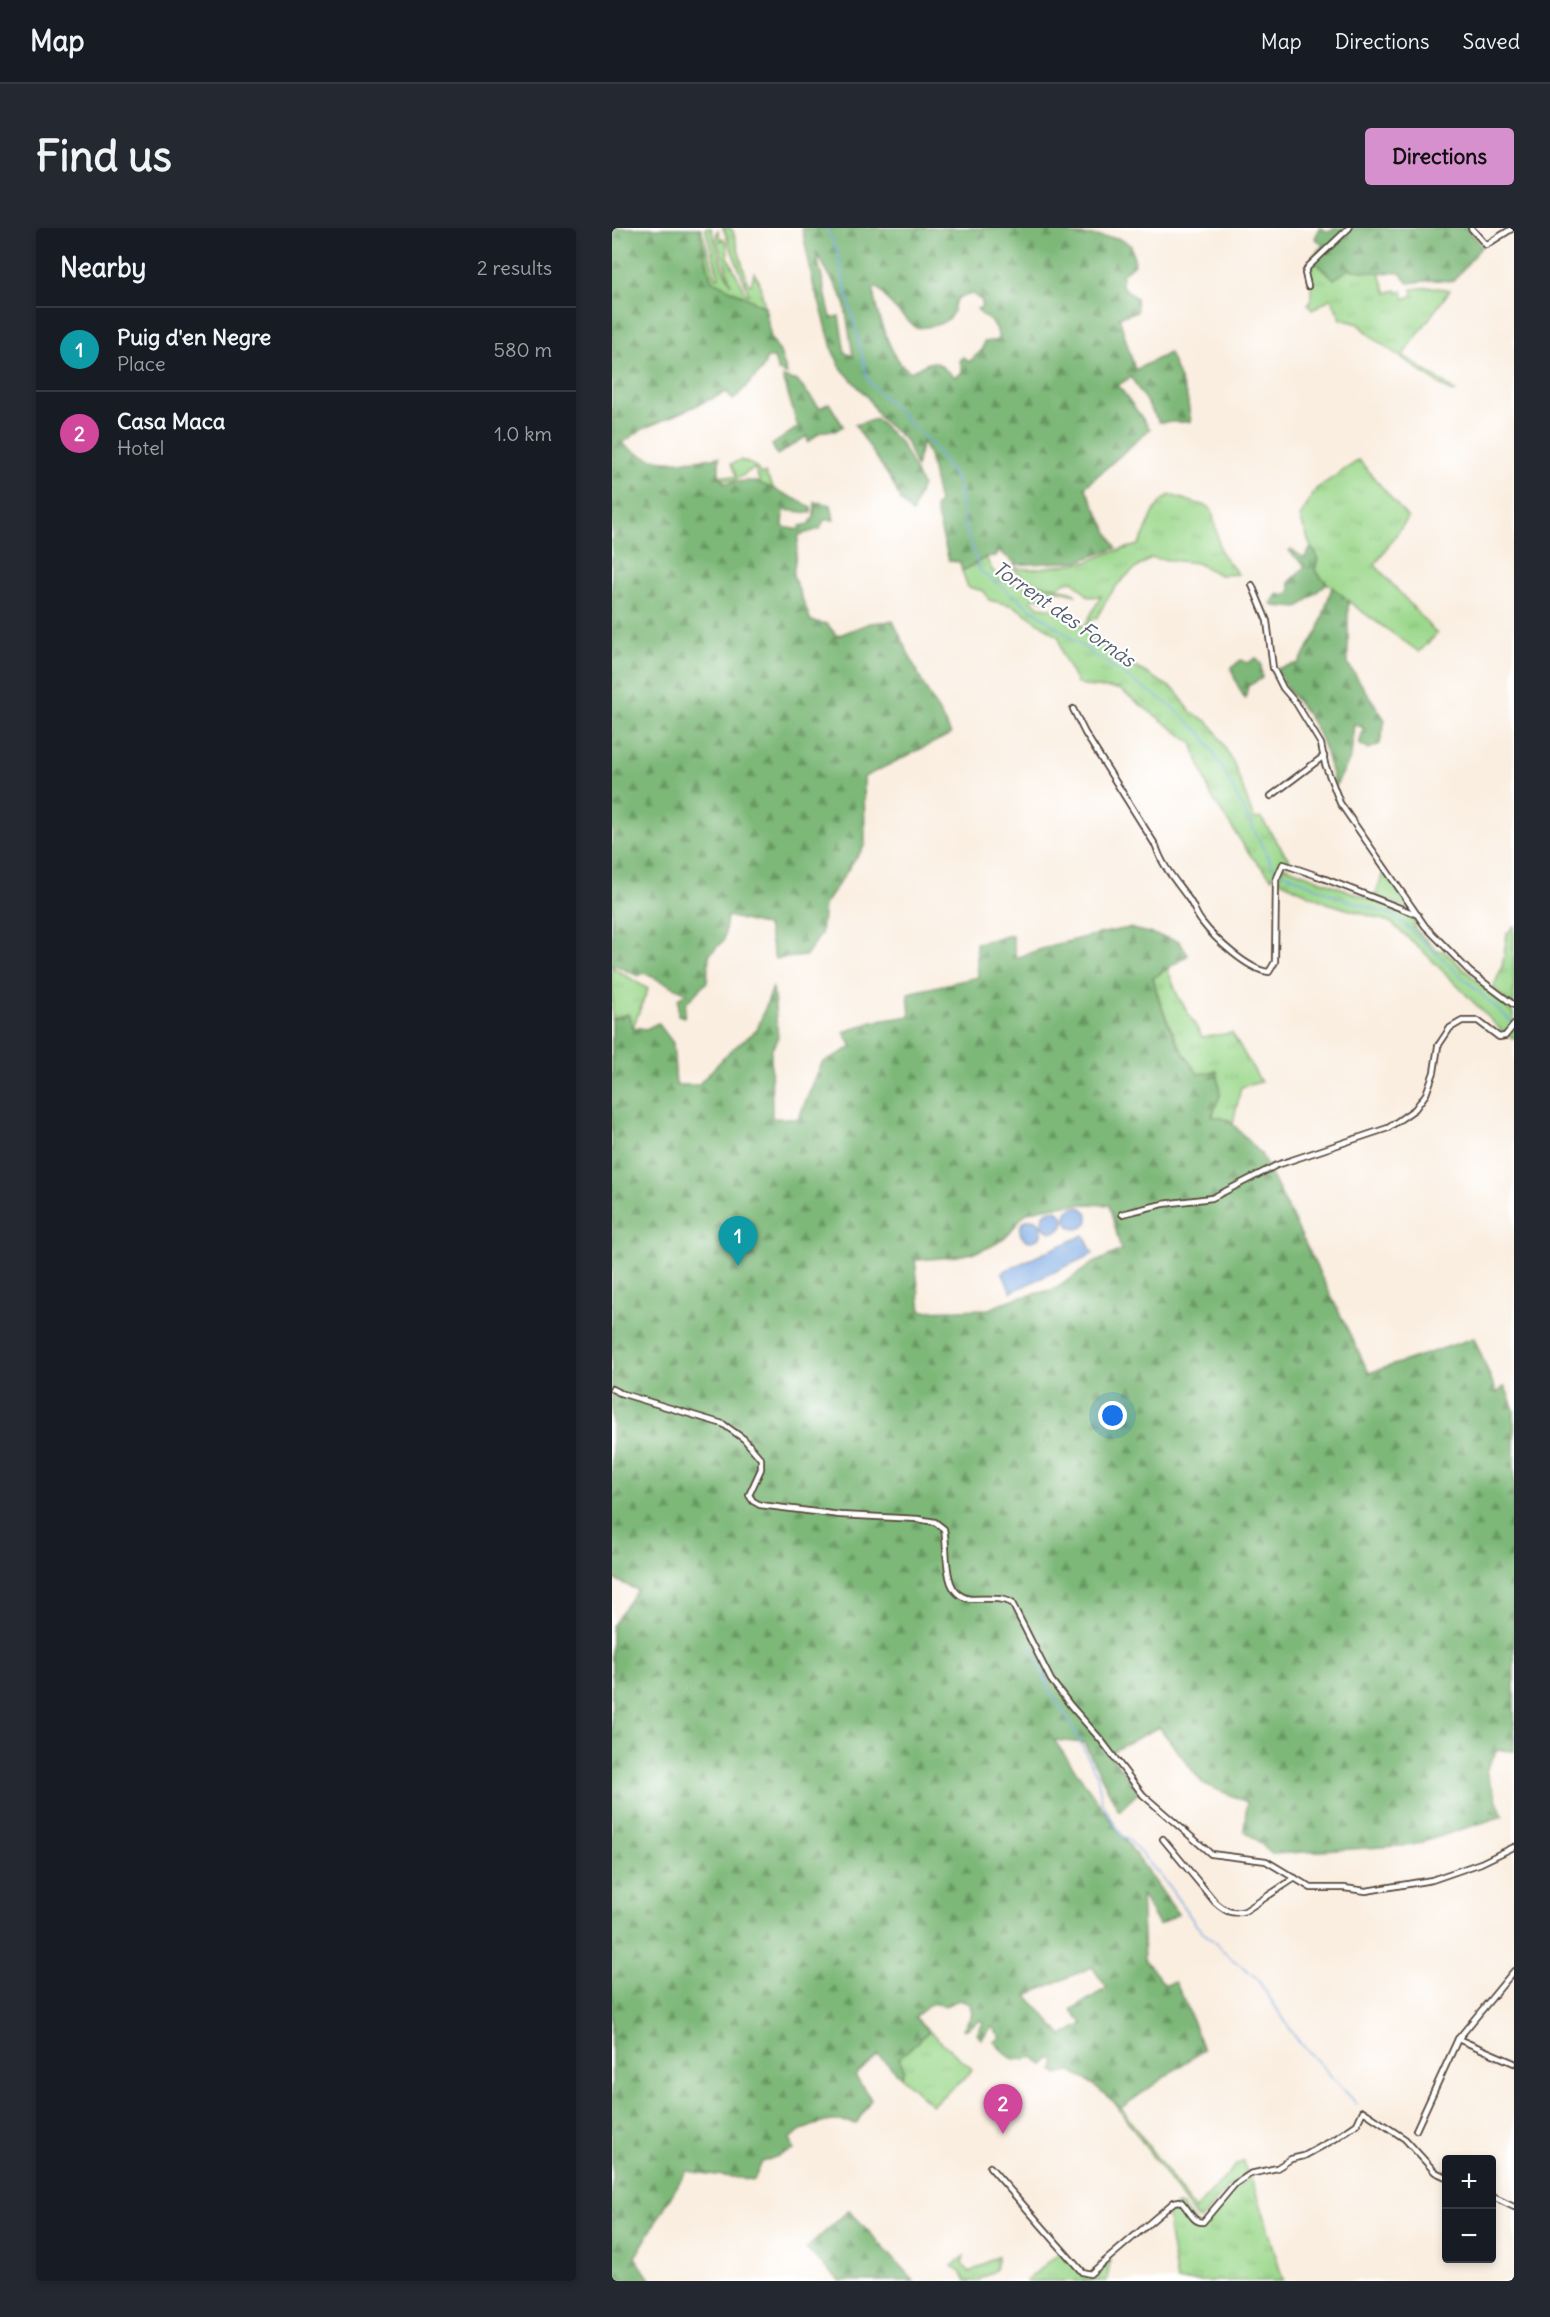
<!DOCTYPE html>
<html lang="en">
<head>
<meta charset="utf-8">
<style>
  body { margin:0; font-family:Delius,sans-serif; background:#242831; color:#f1f3f6 }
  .controls { position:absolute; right:18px; bottom:18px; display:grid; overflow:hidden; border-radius:6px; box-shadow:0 3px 9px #0003 }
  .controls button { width:54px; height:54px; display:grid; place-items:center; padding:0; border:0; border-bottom:2px solid #363941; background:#171b24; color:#f1f3f6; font:30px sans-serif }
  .you { position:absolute; left:501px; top:1188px; width:21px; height:21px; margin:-15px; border:4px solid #fff; border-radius:50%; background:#1a73e8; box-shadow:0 0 0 9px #1a73e833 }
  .badge { display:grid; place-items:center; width:39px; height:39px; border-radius:50%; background:#d690ce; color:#fff; font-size:20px; font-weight:700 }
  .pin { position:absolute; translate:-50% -50px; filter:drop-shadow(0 2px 3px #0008) }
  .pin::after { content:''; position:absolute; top:32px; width:21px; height:18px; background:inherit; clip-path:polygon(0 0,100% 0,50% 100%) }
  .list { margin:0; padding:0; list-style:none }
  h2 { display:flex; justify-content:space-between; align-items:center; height:78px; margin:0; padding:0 24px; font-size:26px }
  h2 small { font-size:20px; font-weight:400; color:#9ea1a6 }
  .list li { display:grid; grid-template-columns:39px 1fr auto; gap:18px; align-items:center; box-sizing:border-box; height:84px; padding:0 24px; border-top:2px solid #363941 }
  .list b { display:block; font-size:22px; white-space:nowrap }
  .list p { margin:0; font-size:20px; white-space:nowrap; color:#9ea1a6 }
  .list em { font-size:20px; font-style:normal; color:#9ea1a6 }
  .map { position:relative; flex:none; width:902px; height:2053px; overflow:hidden; border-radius:6px }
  header { display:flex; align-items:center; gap:36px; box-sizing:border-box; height:84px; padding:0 30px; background:#171b24; border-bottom:2px solid #363941 }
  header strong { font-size:28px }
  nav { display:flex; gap:33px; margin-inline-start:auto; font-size:21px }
  .intro { display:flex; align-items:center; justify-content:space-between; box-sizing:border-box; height:144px; padding:0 36px }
  h1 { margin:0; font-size:42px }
  .button { padding:15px 27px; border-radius:6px; background:#d690ce; color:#111; font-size:21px; font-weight:700 }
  main { display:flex; gap:36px; padding:0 36px }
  aside { flex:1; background:#171b24; border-radius:6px; box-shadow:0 3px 9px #0003 }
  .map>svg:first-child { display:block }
  .grass { fill:url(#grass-tufts); stroke:#6c8155; stroke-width:1.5; fill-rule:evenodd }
  .forest { fill:url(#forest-firs); stroke:#5c714b; stroke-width:1.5; fill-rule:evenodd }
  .water { fill:#79a8e3; stroke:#5a6980; stroke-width:1.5 }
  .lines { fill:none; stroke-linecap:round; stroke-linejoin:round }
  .stream { stroke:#79a8e3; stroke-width:1.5 }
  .street-casing { stroke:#58473b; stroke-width:8 }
  .street { stroke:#fff; stroke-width:4.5 }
  .labels { text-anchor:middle; stroke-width:4.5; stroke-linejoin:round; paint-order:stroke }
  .water-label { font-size:20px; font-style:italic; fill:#545c6d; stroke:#fff }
</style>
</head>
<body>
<header>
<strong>Map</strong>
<nav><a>Map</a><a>Directions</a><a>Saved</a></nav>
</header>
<div class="intro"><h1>Find us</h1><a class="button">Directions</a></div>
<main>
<aside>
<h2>Nearby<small>2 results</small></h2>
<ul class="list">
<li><span class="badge" style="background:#0f9aa8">1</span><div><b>Puig d'en Negre</b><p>Place</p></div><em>580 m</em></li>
<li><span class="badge" style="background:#d1479c">2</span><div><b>Casa Maca</b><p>Hotel</p></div><em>1.0 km</em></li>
</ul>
</aside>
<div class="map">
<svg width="902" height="2053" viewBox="0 0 902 2053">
  <defs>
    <pattern id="grass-tufts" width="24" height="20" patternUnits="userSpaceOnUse" patternTransform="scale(1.5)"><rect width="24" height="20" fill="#9cd88c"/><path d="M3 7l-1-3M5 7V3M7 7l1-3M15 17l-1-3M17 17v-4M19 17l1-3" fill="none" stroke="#87ba78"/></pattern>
    <pattern id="forest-firs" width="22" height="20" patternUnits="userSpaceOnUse" patternTransform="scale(1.5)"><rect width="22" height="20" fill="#7db878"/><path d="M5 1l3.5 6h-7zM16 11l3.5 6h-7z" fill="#689662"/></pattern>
  </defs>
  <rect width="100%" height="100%" fill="#fff"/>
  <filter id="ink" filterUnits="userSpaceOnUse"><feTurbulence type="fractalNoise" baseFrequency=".0167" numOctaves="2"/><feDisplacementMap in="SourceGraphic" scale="12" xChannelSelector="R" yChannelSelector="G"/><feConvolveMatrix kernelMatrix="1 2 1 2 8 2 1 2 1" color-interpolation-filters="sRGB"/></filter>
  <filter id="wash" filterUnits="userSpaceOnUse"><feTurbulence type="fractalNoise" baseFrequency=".008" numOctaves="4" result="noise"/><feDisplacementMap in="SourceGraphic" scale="24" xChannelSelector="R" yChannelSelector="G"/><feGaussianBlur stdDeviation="1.35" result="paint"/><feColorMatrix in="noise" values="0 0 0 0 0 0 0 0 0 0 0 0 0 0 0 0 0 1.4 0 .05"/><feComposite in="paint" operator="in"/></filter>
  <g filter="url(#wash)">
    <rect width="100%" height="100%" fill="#faeee0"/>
    <g class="grass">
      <path d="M 87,0 L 89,0 L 104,50 L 107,49 L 93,0 L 99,0 L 110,38 L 119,56 L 104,10 L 105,4 L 106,3 L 109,13 L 111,10 L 115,16 L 116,29 L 134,66 L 137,66 L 111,0 L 118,0 L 121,3 L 136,56 L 139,57 L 142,45 L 147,53 L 153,79 L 99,52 Z"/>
      <path d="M 704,34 L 722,51 L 737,41 L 767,44 L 775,65 L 784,62 L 786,65 L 790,63 L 793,71 L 801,67 L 800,61 L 820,59 L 838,62 L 791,127 L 844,164 L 840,165 L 761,110 L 747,96 L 729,91 L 719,70 L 700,82 L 696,77 L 699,70 L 699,55 L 702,53 L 696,43 Z"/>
      <path d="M 129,232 L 143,238 L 149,246 L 153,245 L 162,261 L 149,257 L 142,240 L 122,253 L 110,251 L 107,247 L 123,249 L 124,247 L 119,236 Z"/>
      <path d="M 747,232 L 796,290 L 763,337 L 825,406 L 807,424 C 772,398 733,375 703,343 L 706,332 L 704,325 L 699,320 L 688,289 L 704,261 Z"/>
      <path d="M 558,267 L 597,279 L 600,283 L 609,325 L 626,346 L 608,347 L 585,335 L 539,330 C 508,350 501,359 484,391 L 481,390 L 476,400 L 498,424 L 563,462 L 579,484 L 595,493 L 603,502 L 622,536 L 642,591 L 649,590 L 680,636 L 668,634 L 660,650 L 639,628 L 599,568 L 580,515 L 507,461 L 471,458 L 465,455 L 450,426 L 447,409 L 402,378 L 377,372 L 372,363 L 356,359 L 350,343 L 374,329 C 382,353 397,356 420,359 L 401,340 L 421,341 L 475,334 L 497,325 L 526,317 C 538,300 538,278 558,267 ZM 461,353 L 477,369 L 489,368 L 472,399 L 444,381 L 427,379 L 419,372 L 421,370 L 437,372 L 436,363 L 449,363 L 463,367 L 459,363 L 423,356 L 446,359 L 452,355 Z"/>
      <path d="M 671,638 L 797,686 L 804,695 L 802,700 L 825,723 L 832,723 L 902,786 L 902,811 L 891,804 L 809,721 L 778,694 L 715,675 L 666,652 Z"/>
      <path d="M 772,642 L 800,682 L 763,668 Z"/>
      <path d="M 902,698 L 902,779 L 881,760 L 890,739 L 895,706 Z"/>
      <path d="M 0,739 L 36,761 L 21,799 L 16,786 L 0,791 Z"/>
      <path d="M 555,740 L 565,766 L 590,809 L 620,805 L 649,854 L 629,859 L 621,896 L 616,892 L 600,889 L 608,867 L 605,843 L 586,846 C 564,817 550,785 541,750 Z"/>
      <path d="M 317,1803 L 360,1841 L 353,1850 L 320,1877 L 289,1849 L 292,1841 L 287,1830 Z"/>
      <path d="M 502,1874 L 509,1880 L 583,1982 L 624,1937 L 632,1933 L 635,1945 L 612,1964 L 589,1992 L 585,1991 Z"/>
      <path d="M 638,1948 L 652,1986 L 671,2053 L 565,2053 L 557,2005 L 556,1983 L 565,1977 L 569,1978 L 586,1998 L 590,2000 L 616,1966 Z"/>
      <path d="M 448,2024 L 471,2049 L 476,2050 L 498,2032 L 495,2053 L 414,2053 Z"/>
      <path d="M 352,2028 L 350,2036 L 358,2044 L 386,2028 L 383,2042 L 366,2053 L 354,2053 L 348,2044 L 340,2038 Z"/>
    </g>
    <g class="forest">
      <path d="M 0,0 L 87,0 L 99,52 L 153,79 L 159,110 L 168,124 L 175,146 L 166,143 L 162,130 L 155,130 L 150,142 L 121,172 L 115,164 L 31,201 L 10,215 C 41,240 71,234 107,229 L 107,247 L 112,255 C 121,255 128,253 136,253 C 148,252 187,273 199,279 L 199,285 L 172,282 L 171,299 L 188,302 L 188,298 L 197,296 L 202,289 L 203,274 L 219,277 L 222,292 L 212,292 L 208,301 L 187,307 L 181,347 L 199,393 L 215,396 L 225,408 L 258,395 L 281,393 L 310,454 L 339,506 L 252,549 L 253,617 L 212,677 L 209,706 L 194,728 L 163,731 L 155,698 L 115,688 L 112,712 L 97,727 L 95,754 L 74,775 L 72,789 L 66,787 L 66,771 L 75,765 L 32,745 L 26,748 L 3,737 L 0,739 Z"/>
      <path d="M 190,0 L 455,0 L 457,6 L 506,10 L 519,17 L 523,35 L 510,47 L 510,58 L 524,70 L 525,84 L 507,89 L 523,142 L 557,125 L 575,169 L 579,194 L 547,194 L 519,149 L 506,157 L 538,201 L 473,259 L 504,320 L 467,333 L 402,337 L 403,335 L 387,323 L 384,328 L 374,329 L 350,343 L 348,334 L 337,333 L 323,279 L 327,275 L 317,227 L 310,214 L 304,239 L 294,213 L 268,190 L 256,170 L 230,141 L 221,124 L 209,79 L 202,60 ZM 204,24 L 232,72 L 241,128 L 233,125 L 227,88 L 219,90 ZM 265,59 L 283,81 L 304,100 C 320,99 342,96 342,77 L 346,70 L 360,66 L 370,73 L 370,79 L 365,81 C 371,92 387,91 386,112 L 372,114 L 370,122 L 357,134 L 351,129 L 348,132 L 350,144 L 344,149 C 320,134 328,127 299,144 C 295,141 290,138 288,135 C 277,120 260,77 262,60 Z"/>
      <path d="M 708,0 L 717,4 L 723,0 L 856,0 L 870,18 L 841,53 L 823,52 L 796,55 L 788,45 L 756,44 L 737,41 L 722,51 L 699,30 L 711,17 L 703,10 Z"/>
      <path d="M 171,149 L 185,153 L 208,180 L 217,175 L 231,198 L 223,203 C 205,202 208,205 196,214 L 195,208 L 165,227 L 160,217 L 186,199 Z"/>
      <path d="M 264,191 L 289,215 L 310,257 L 300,285 L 289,273 L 281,255 L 243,197 Z"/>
      <path d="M 699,320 C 707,327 705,333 703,343 L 715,355 L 686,380 L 662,378 L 659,375 L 667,366 L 671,368 L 677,365 L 679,361 L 677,355 L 693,338 L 677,323 L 679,321 L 692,330 Z"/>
      <path d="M 720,359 L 736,372 L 736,436 L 773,492 L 768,516 L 757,521 L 747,516 L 752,500 L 742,496 L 739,529 L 723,559 C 717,535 712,512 699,492 C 687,474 672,461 664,441 L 687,435 L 706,403 Z"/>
      <path d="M 644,430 L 649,436 L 650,450 L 636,458 L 633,471 L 624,454 L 619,440 L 629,432 L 636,435 Z"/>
      <path d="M 517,700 L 567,713 L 576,727 L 541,750 C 549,785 564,817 586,846 L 605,843 L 608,867 L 600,888 L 617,892 L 649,926 L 757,1145 L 862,1110 L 885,1165 L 893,1158 L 902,1182 L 902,1523 L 885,1522 L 874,1543 L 891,1588 L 801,1617 L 661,1626 L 632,1602 L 635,1574 L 591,1556 L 547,1499 L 497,1525 L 527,1564 L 507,1583 L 472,1515 L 442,1512 L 566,1686 L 547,1697 L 529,1666 L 532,1731 L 553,1757 L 563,1754 L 573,1773 L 591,1822 L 509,1880 L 482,1857 L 459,1843 L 445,1846 L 442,1843 L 444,1833 L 440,1830 L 431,1837 L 422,1829 C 399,1835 398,1830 382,1814 L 389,1809 L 380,1799 L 369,1811 L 365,1806 L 371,1795 L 369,1792 L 353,1802 L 351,1801 L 360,1787 L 358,1776 L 347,1772 L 333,1778 L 320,1775 L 303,1789 L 317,1803 L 287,1830 L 292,1841 L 289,1849 L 266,1827 L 243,1848 L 259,1871 L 244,1896 C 220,1888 198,1896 178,1910 L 182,1922 L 150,1934 L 142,1952 L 74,1943 L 23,2029 L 39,2053 L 0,2053 L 0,1397 L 25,1362 L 0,1350 L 0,791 L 16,786 L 21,799 L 34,801 L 46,795 L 61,815 L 64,857 L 86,857 L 118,823 L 145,802 L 161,759 L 166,810 L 159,823 L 160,890 L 186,891 L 210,835 L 240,819 L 232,804 L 260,794 L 298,788 L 296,765 L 366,749 L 364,715 L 400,707 L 404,730 C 440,716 479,707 517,700 ZM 474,976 L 497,977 L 509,1022 L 480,1036 L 443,1061 L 401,1071 L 377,1081 L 309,1083 L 303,1032 C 329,1030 362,1029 385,1015 C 397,1008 402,998 411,988 C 421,978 459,977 474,976 ZM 480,1739 L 495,1760 L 459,1782 L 471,1796 L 450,1808 L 415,1767 Z"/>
      <path d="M 237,1982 L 302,2053 L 228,2053 L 194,2021 Z"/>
    </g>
    <g class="water">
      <circle cx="465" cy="990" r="11"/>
      <circle cx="441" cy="993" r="11"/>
      <circle cx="419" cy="1002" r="11"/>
      <path d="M 472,1007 L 481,1026 L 399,1064 L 390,1044 Z"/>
    </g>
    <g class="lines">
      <g class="stream">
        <path d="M 215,0 L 225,24 L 256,153 L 323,220 L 346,255 L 353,299 L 368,343 L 481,426 L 559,478 L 590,506 L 608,536 L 660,637 L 665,641"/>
        <path d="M 670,644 L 726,669 L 783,688 L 901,795"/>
        <path d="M 419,1417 L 438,1463 L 458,1495 L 485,1547 L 490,1574 L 510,1608 L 517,1612 L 553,1653 L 585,1698 L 620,1731 L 644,1749 L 684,1810 L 745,1876"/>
      </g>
    </g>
  </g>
  <g filter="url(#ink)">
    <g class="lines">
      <defs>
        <g id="street">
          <path d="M 859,0 L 874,17 L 901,0"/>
          <path d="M 696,58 L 693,45 L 696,39 L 737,0"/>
          <path d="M 640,357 L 655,393 L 661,440 L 671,460 L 684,475 L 709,516 L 713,536 L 728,575 L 813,698 L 858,744 L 902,777"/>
          <path d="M 461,481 L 473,505 L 544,618 C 550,638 564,653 576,670 C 582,678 584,687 590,694 C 603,711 636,742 657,744 L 663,734 L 664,652 L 671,636 L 703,647 L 806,687"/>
          <path d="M 659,568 L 712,528"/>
          <path d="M 510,986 L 551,976 L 600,970 L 665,937 L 776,900 L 803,881 L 814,866 L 822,844 L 826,818 L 838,800 L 850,793 L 866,793 L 887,809 L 893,808 L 902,797"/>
          <path d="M 0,1161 L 8,1165 L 111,1196 L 132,1211 L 149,1231 L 149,1241 L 137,1267 L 141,1273 L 148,1277 L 228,1287 L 306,1291 L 323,1294 L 332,1301 C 337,1324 328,1371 362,1371 C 375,1371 389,1369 400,1375 L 439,1452 L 459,1478 L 489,1512 L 531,1567 L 599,1626 L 654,1633 L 699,1660 L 732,1660 L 754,1663 L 820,1652 L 869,1635 L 902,1619"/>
          <path d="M 551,1611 L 603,1674 C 613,1683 620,1687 633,1683 L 683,1650"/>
          <path d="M 902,1743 L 846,1811 L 902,1835"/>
          <path d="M 804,1902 L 846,1811"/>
          <path d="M 378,1939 L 470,2044 L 478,2046 L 562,1974 L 568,1973 C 576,1979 580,1995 591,1994 L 623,1956 L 638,1946 L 665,1940 L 679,1931 L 692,1928 L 723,1911 L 745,1896 L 751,1883 L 793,1911 L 823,1944 L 834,1949"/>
          <path d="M 879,1968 L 902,1979"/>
        </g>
      </defs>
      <use href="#street" class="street-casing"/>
      <use href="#street" class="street"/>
    </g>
  </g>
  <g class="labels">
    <g class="water-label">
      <text transform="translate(452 386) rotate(35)" y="7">Torrent des Fornàs</text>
    </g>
  </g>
</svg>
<div class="controls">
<button>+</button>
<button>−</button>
</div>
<div class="you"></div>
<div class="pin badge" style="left:126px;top:1038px;background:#0f9aa8">1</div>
<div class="pin badge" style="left:391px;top:1906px;background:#d1479c">2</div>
</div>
</main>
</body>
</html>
